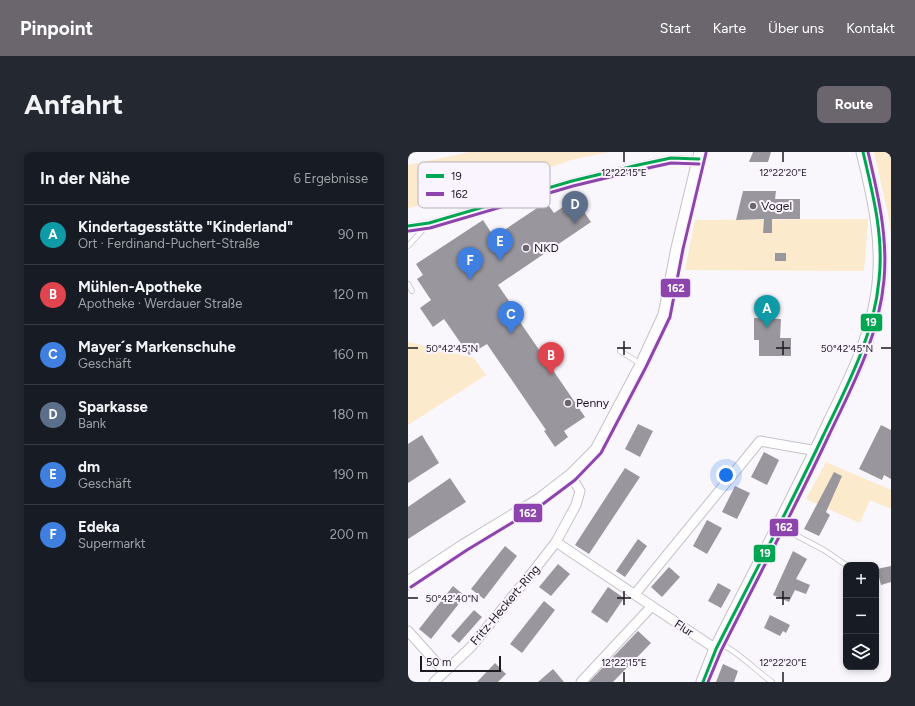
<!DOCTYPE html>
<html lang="de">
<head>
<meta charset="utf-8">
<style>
  body { margin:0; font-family:Figtree,sans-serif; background:#242831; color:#f1f3f6 }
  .controls { position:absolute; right:12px; bottom:12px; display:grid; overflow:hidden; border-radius:8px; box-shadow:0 2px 6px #0003 }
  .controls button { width:36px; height:36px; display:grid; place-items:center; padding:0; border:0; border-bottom:1px solid #363941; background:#171b24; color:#f1f3f6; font:20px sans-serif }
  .scale { position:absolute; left:12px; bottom:10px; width:81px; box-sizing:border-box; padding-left:4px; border:2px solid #1e1921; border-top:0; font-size:11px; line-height:14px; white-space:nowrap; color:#1e1921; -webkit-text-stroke:3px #faf4fe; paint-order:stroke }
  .you { position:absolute; left:318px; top:323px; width:14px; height:14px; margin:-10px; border:3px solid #fff; border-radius:50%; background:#1a73e8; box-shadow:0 0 0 6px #1a73e833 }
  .badge { display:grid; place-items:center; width:26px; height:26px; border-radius:50%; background:#6b666e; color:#fff; font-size:13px; font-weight:700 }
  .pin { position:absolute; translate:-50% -33px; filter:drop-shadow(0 1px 2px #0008) }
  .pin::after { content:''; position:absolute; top:21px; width:14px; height:12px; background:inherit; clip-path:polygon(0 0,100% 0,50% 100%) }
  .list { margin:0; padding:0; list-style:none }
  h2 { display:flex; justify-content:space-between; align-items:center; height:52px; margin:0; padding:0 16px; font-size:17px }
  h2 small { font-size:13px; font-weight:400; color:#9ea1a6 }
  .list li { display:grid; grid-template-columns:26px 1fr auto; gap:12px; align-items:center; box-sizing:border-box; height:60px; padding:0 16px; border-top:1px solid #363941 }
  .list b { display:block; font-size:15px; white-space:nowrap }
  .list p { margin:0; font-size:13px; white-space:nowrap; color:#9ea1a6 }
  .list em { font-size:13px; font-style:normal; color:#9ea1a6 }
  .icon { flex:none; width:22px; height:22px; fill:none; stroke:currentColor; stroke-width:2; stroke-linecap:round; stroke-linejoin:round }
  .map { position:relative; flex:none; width:483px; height:530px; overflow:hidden; border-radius:8px }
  header { display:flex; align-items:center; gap:24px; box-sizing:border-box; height:56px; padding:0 20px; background:#6b666e; color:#fff }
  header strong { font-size:19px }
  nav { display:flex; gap:22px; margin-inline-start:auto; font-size:14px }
  .intro { display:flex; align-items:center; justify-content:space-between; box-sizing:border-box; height:96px; padding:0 24px }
  h1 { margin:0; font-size:28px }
  .button { padding:10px 18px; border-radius:8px; background:#6b666e; color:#fff; font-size:14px; font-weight:700 }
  main { display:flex; gap:24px; padding:0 24px }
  aside { flex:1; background:#171b24; border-radius:8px; box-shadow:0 2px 6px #0003 }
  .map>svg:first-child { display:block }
  .green { fill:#fbeacb }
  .building { fill:#9a969d }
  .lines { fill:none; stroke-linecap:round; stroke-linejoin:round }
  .lane-casing { stroke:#c5c1c8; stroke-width:6 }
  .street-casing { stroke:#c5c1c8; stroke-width:11 }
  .secondary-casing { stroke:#c5c1c8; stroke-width:15 }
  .lane { stroke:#fefeff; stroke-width:4.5 }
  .street { stroke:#fefeff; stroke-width:9 }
  .secondary { stroke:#fefeff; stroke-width:13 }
  .bus-1-casing { stroke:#faf4fe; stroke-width:6 }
  .bus-2-casing { stroke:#faf4fe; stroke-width:6 }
  .bus-1 { stroke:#00a651; stroke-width:3 }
  .bus-2 { stroke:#8e44ad; stroke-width:3 }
  .ticks { fill:none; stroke:#1e1921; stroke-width:1.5 }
  .poi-dot { fill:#6b666e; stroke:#faf4fe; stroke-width:1.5 }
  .labels { text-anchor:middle; stroke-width:4; stroke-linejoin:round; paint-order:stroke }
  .poi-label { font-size:12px; fill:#1e1921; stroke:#faf4fe; text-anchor:start }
  .street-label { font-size:12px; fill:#1e1921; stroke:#faf4fe }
  .key { fill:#faf4fe; stroke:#b8b2bc; stroke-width:1 }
  .key-label { font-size:11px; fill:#1e1921 }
  .ticks-label { font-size:10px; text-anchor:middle; fill:#1e1921; stroke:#faf4fe; stroke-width:4; stroke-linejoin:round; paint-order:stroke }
  .line-badge { stroke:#faf4fe; stroke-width:1.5 }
  .badge-label { font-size:11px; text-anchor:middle; font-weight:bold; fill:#fff }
</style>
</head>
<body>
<header>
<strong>Pinpoint</strong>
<nav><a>Start</a><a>Karte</a><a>Über uns</a><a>Kontakt</a></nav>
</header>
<div class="intro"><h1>Anfahrt</h1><a class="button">Route</a></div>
<main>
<aside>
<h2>In der Nähe<small>6 Ergebnisse</small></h2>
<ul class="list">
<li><span class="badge" style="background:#0f9aa8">A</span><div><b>Kindertagesstätte &quot;Kinderland&quot;</b><p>Ort · Ferdinand-Puchert-Straße</p></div><em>90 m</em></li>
<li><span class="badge" style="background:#e0444e">B</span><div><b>Mühlen-Apotheke</b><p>Apotheke · Werdauer Straße</p></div><em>120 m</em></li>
<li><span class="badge" style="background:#3f7fe0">C</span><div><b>Mayer´s Markenschuhe</b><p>Geschäft</p></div><em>160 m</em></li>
<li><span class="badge" style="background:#5c6f8a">D</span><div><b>Sparkasse</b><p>Bank</p></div><em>180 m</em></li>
<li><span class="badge" style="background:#3f7fe0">E</span><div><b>dm</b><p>Geschäft</p></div><em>190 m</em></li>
<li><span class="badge" style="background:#3f7fe0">F</span><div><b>Edeka</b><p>Supermarkt</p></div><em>200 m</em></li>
</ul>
</aside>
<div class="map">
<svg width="483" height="530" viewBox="0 0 483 530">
  <rect width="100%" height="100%" fill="#f9f6fc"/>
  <g class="green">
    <path d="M 62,0 L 201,0 L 163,8 L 73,40 L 0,56 L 0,13 Z"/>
    <path d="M 466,0 L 483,0 L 483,84 L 481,67 Z"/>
    <path d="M 460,67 L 456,119 L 277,118 L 287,68 Z"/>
    <path d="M 0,190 L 66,206 L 78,223 L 0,273 Z"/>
    <path d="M 418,310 L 483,338 L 483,357 L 462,348 L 452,371 L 398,347 Z"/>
  </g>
  <g class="building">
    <path d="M 345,0 L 363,0 L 360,10 L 341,10 Z"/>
    <path d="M 335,39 L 368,39 L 367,47 L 392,47 L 392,67 L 364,67 L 364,81 L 355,81 L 356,67 L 328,68 Z"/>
    <path d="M 167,47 L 183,70 L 90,133 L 114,168 L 112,170 L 177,265 L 156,279 L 160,285 L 147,295 L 136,279 L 138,278 L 79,192 L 61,203 L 36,167 L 25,175 L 12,156 L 23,148 L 9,127 L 15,123 L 8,112 L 75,68 L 86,85 L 138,50 L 146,61 Z"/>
    <rect x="367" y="101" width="11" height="8"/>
    <path d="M 346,166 L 373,167 L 372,186 L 383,186 L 383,204 L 351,204 L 351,188 L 346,188 Z"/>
    <path d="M 230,272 L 245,279 L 232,305 L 217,297 Z"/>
    <path d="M 473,273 L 483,278 L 483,327 L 476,323 L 474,328 L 451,317 Z"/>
    <path d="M 14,283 L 31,311 L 0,331 L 0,292 Z"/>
    <path d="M 356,300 L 371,308 L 359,333 L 343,325 Z"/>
    <path d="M 217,316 L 232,325 L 181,402 L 167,393 Z"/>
    <path d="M 426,320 L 434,324 L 418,360 L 422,363 L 411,384 L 396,377 Z"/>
    <path d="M 42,326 L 58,350 L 0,387 L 0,355 Z"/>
    <path d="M 327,334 L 342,341 L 329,367 L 314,360 Z"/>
    <path d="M 299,368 L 314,376 L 299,402 L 285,394 Z"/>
    <path d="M 230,387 L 239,394 L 217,425 L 208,419 Z"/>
    <path d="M 97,394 L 109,404 L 76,447 L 63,437 Z"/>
    <path d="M 385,399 L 399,407 L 388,427 L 402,433 L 398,442 L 387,438 L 381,450 L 365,443 Z"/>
    <path d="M 150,412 L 162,422 L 143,444 L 131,435 Z"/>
    <path d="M 483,414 L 483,430 L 473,433 L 469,417 Z"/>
    <path d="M 261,415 L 272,425 L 254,445 L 243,435 Z"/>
    <path d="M 310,431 L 323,438 L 313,456 L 300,449 Z"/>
    <path d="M 45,434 L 57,444 L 23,487 L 11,477 Z"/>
    <path d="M 200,435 L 216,446 L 199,471 L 183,460 Z"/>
    <path d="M 136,449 L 147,458 L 114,501 L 102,492 Z"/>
    <path d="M 66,458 L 74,465 L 51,491 L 43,484 Z"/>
    <path d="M 362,463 L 382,473 L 378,481 L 375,479 L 372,484 L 356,476 Z"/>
    <path d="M 230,479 L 243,491 L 205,530 L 181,530 Z"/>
    <path d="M 87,511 L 98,522 L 90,530 L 69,530 Z"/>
    <path d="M 315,512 L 330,519 L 326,530 L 308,530 Z"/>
    <path d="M 145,517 L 156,530 L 130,530 Z"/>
  </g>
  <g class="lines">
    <defs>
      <g id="lane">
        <path d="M 0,74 L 21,71 L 164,29 L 230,13 L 263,6 L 290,7"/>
        <path d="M 0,94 L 21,71"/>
        <path d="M 0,132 L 4,139"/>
        <path d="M 212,199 L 233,212"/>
        <path d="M 372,375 L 416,398 L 438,413"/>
        <path d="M 313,492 C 332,501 347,518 364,530"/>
      </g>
      <g id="street">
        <path d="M 148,390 L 308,497"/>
        <path d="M 227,442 L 352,289 L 409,299"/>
        <path d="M 0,479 L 36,519"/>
        <path d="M 26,530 L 63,495 L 127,417 L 148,390 L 168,353 L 172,339 L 163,324"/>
        <path d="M 173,530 L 243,455"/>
      </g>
      <g id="secondary">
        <path d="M 0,431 L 56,394 L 132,348 L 163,324 L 189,298 L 234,213 L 257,163 L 270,96 L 293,0"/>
        <path d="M 295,530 L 308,497 C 346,422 386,347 422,270 C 441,231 462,190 469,146 C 478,96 467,48 455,0"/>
      </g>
    </defs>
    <use href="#lane" class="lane-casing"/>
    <use href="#street" class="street-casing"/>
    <use href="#secondary" class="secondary-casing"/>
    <use href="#lane" class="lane"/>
    <use href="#street" class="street"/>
    <use href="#secondary" class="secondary"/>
    <defs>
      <g id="bus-1">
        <path d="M 0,74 L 21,71 L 164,29 L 230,13 L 263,6 L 291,7"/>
        <path d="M 295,530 L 308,497 C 344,426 381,356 415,284 C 439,234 466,184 471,128 C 476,85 465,42 455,0"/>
      </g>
      <g id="bus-2">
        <path d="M 1,79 L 22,76 L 165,34 L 231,18 L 263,11 L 291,12"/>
        <path d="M 3,435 L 59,398 L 135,352 L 167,328 L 193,301 L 238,215 L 262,165 L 275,97 L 298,1"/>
        <path d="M 300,530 L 313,499 C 349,427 387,356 421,283 C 445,233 471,184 476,128 C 480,85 470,42 460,0"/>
      </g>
    </defs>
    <use href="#bus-1" class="bus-1-casing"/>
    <use href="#bus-2" class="bus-2-casing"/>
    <use href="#bus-1" class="bus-1"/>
    <use href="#bus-2" class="bus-2"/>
  </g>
  <path class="ticks" d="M 216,0 L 216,10M 375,0 L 375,10M 216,189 L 216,203M 375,189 L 375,203M 0,196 L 10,196M 209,196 L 223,196M 368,196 L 382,196M 473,196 L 483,196M 216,439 L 216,453M 375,439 L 375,453M 0,446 L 10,446M 209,446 L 223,446M 368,446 L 382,446M 216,520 L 216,530M 375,520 L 375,530"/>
  <g class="poi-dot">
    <circle cx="345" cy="54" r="4"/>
    <circle cx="118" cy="96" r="4"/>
    <circle cx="160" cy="251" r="4"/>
  </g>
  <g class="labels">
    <g class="poi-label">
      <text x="353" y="58">Vogel</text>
      <text x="126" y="100">NKD</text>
      <text x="168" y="255">Penny</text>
    </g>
    <g class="street-label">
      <text transform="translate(97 453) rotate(-50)" y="4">Fritz-Heckert-Ring</text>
      <text transform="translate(276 476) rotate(33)" y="4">Flur</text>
    </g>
  </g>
  <rect x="10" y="10" width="132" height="46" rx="6" class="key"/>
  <rect x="18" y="22" width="18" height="4" fill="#00a651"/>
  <rect x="18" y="40" width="18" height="4" fill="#8e44ad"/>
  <g class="key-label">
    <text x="43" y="28">19</text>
    <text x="43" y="46">162</text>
  </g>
  <g class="ticks-label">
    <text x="216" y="24">12°22'15"E</text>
    <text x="375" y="24">12°22'20"E</text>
    <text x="44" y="200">50°42'45"N</text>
    <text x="439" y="200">50°42'45"N</text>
    <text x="44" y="450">50°42'40"N</text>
    <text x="216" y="514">12°22'15"E</text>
    <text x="375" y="514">12°22'20"E</text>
  </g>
  <g class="line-badge">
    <rect x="252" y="126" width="31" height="20" rx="4" fill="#8e44ad"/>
    <rect x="452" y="161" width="23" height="19" rx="4" fill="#00a651"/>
    <rect x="105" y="351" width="30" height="20" rx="4" fill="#8e44ad"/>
    <rect x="361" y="366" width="30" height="19" rx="4" fill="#8e44ad"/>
    <rect x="345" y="392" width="23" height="19" rx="4" fill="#00a651"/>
  </g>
  <g class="badge-label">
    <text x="268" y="140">162</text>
    <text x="463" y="174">19</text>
    <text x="120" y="365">162</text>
    <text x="376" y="379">162</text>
    <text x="357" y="405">19</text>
  </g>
</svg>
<div class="controls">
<button>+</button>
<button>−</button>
<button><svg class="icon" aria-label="layers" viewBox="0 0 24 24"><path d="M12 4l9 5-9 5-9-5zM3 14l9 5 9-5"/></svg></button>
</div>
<div class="scale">50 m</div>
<div class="you"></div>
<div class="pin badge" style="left:359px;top:176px;background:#0f9aa8">A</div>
<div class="pin badge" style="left:143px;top:223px;background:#e0444e">B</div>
<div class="pin badge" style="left:103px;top:182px;background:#3f7fe0">C</div>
<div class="pin badge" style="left:167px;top:72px;background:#5c6f8a">D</div>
<div class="pin badge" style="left:92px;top:109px;background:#3f7fe0">E</div>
<div class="pin badge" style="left:62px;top:128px;background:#3f7fe0">F</div>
</div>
</main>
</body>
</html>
